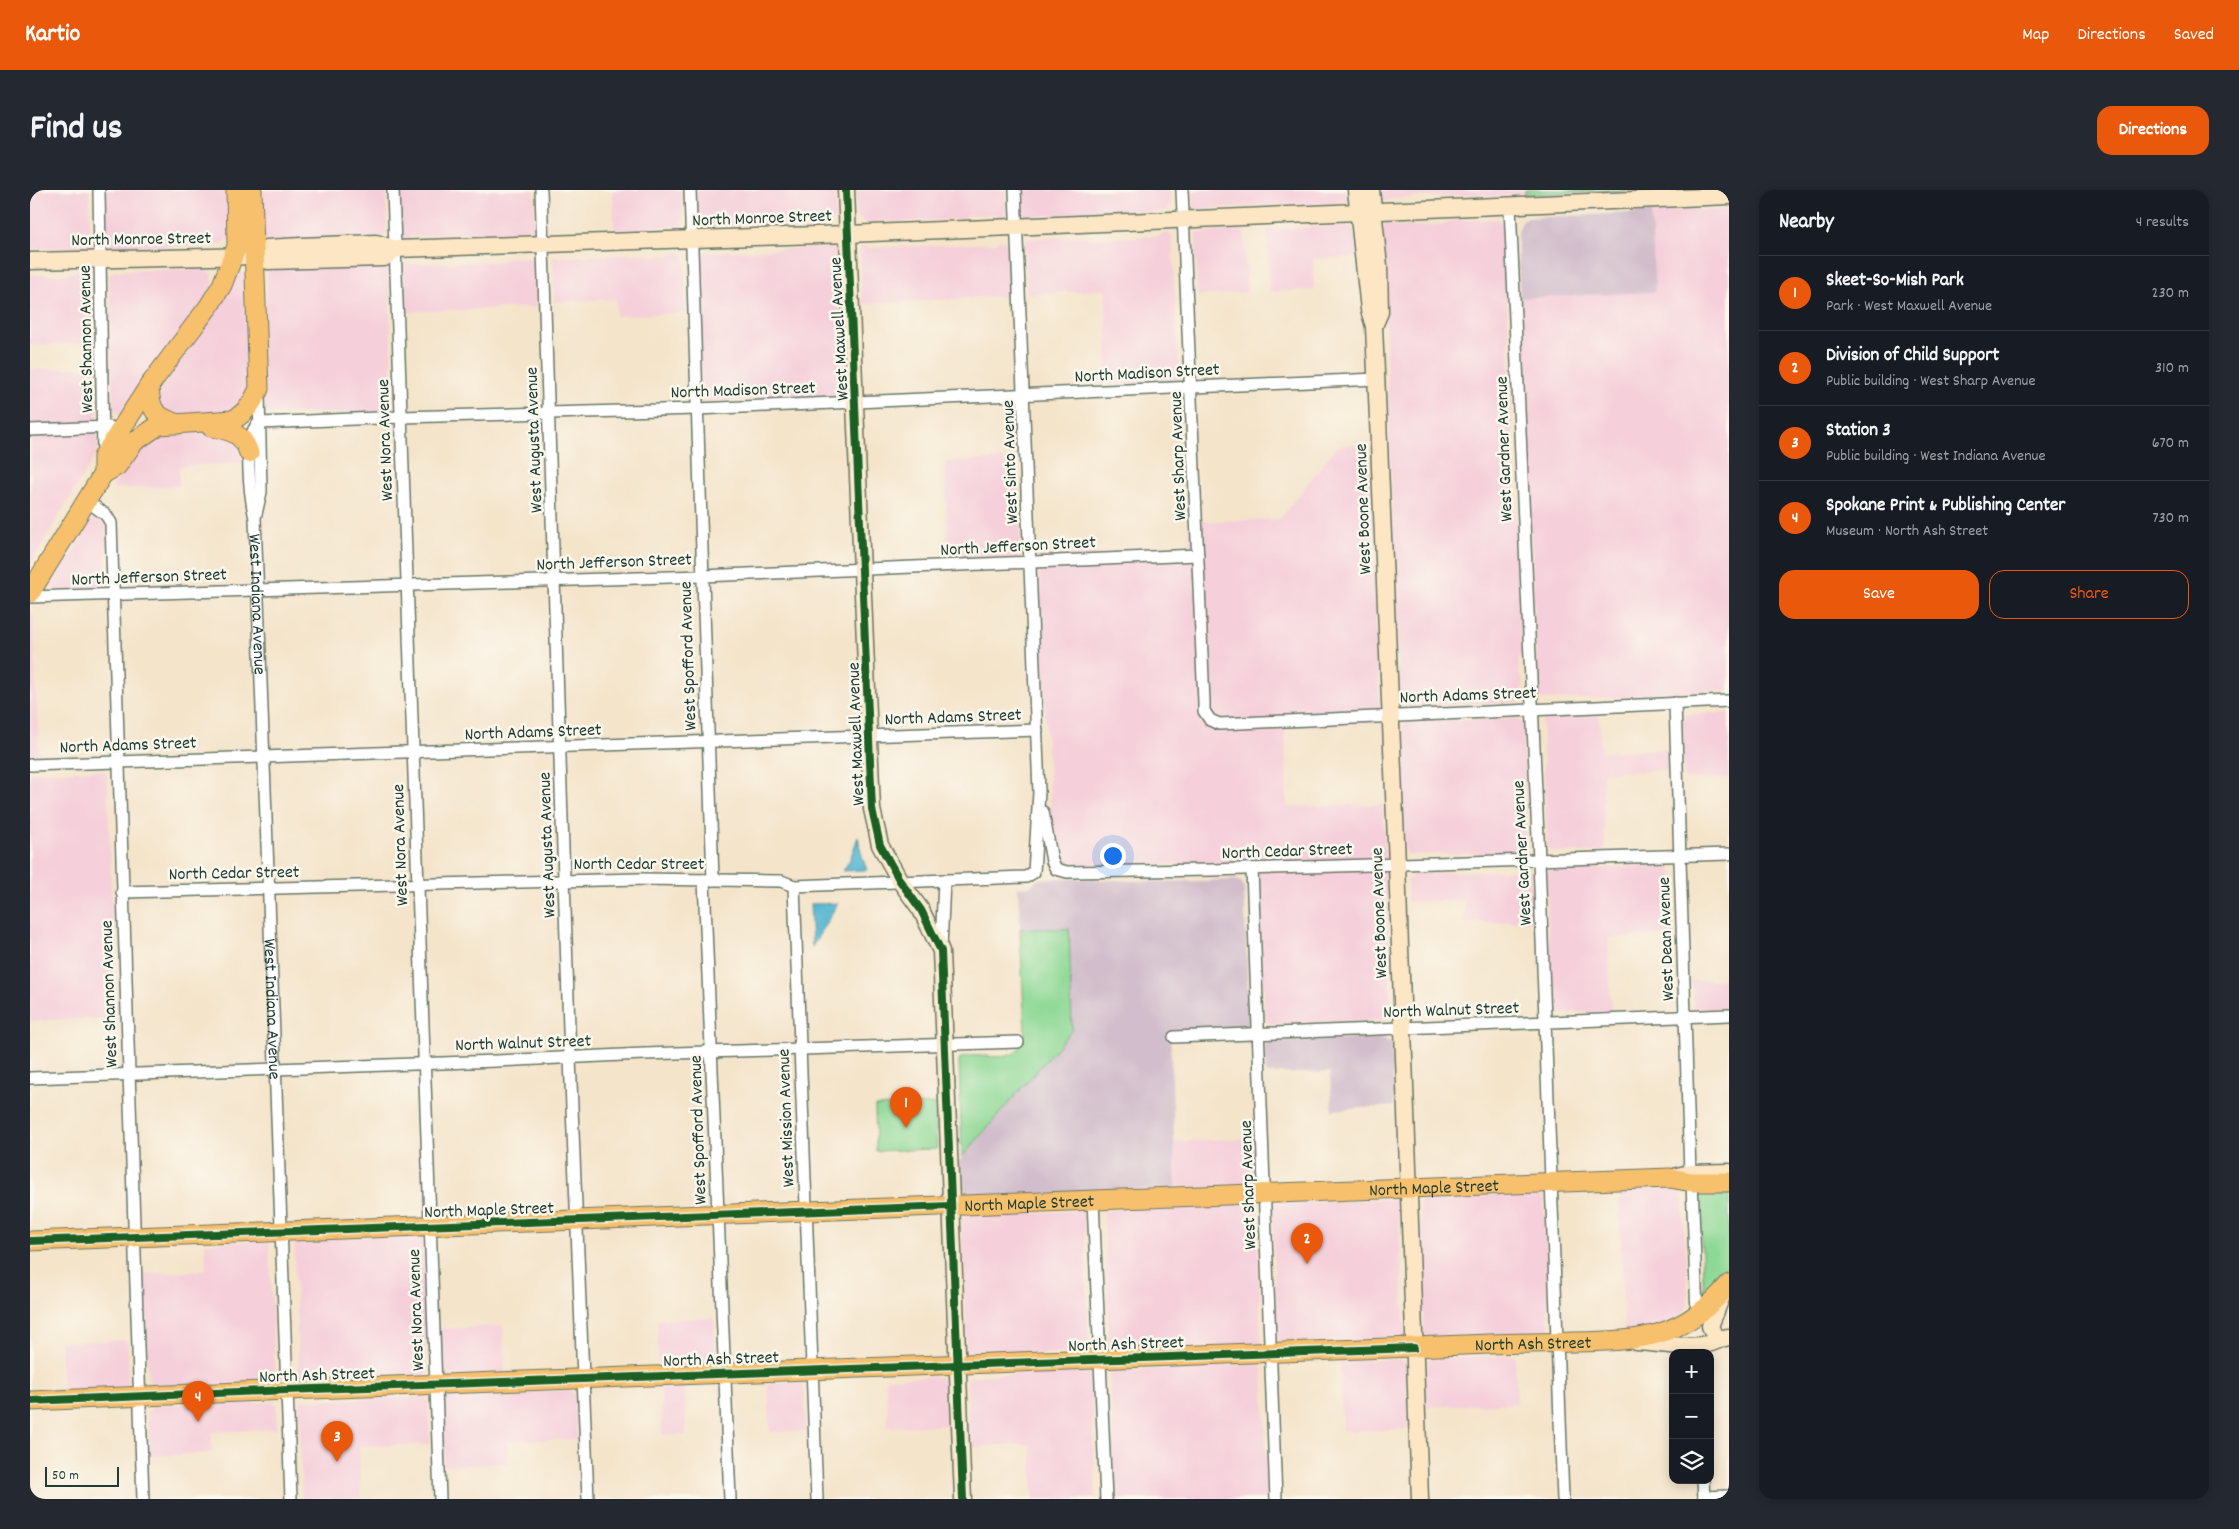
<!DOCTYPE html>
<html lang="en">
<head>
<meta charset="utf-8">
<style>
  body { margin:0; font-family:Dekko,sans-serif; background:#242831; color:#f1f3f6 }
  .controls { position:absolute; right:15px; bottom:15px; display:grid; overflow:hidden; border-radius:10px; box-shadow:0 2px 12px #0003 }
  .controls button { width:45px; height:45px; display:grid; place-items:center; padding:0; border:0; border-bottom:1px solid #363941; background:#171b24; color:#f1f3f6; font:25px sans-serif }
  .scale { position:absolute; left:15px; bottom:12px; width:74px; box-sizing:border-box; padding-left:5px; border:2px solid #1f3d34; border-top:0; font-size:14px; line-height:18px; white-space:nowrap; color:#1f3d34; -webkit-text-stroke:4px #fbf7ec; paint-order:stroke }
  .you { position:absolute; left:1082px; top:665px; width:18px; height:18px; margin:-12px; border:4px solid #fff; border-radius:50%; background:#1a73e8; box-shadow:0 0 0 8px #1a73e833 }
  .badge { display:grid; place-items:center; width:32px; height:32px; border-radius:50%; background:#ea580c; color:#fff; font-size:16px; font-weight:700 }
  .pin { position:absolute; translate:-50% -41px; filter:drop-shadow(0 1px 2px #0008) }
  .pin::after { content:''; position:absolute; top:26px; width:18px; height:15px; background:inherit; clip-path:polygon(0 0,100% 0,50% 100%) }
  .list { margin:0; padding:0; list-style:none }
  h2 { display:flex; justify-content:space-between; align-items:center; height:65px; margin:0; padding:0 20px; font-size:21px }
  h2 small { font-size:16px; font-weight:400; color:#9ea1a6 }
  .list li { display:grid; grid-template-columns:32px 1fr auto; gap:15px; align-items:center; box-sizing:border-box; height:75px; padding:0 20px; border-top:1px solid #363941 }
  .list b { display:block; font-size:19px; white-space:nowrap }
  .list p { margin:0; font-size:16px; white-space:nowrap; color:#9ea1a6 }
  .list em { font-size:16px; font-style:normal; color:#9ea1a6 }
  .actions { display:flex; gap:10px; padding:15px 20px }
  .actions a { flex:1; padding:11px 0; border:1px solid #ea580c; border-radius:15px; text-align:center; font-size:18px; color:#ea580c }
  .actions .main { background:#ea580c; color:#fff }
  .icon { flex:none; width:28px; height:28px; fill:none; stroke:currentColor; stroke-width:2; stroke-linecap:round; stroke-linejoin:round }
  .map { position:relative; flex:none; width:1699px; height:1309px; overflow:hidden; border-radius:15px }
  header { display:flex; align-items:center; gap:30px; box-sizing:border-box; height:70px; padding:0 25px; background:#ea580c; color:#fff }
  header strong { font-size:24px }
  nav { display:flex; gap:28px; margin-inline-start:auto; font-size:18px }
  .intro { display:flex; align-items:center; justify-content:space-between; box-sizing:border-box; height:120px; padding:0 30px }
  h1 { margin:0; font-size:35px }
  .button { padding:12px 22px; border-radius:15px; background:#ea580c; color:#fff; font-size:18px; font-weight:700 }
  main { display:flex; gap:30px; padding:0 30px }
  aside { flex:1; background:#171b24; border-radius:15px; box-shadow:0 2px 12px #0003 }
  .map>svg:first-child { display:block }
  .built { fill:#f5cfda }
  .industrial { fill:#d1bdcb }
  .green { fill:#8dd894; stroke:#568a64 }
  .water { fill:#4fb3ce; stroke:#377881 }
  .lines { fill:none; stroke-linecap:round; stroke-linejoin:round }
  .street-casing { stroke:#6a7768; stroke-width:14 }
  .secondary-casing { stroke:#6a7768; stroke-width:19 }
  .primary-casing { stroke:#6a7768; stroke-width:21 }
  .street { stroke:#fff; stroke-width:11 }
  .secondary { stroke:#fce6c4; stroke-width:16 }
  .primary { stroke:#f7c06c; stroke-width:19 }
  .cycleway-casing { stroke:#fbf7ec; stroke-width:11 }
  .cycleway { stroke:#1b5e20; stroke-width:8 }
  .labels { text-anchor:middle; stroke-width:5; stroke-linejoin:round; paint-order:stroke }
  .street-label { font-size:18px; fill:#1f3d34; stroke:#fbf7ec }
</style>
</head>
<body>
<header>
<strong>Kartio</strong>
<nav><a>Map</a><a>Directions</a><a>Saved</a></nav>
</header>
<div class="intro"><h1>Find us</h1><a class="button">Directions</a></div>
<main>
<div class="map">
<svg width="1699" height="1309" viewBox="0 0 1699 1309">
  <rect width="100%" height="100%" fill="#fbf7ec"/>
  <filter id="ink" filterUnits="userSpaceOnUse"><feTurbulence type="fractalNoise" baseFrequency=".02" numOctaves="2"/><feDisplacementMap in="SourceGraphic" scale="10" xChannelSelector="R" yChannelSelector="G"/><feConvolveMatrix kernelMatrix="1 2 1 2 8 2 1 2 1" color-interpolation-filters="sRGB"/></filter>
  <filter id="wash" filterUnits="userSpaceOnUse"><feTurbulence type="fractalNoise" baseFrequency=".0096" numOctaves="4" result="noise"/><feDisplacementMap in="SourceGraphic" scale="20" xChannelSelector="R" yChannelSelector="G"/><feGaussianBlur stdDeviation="1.12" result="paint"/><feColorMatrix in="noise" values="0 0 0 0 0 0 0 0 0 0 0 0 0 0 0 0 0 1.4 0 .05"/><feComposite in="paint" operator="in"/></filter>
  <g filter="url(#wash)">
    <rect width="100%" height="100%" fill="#f4e4ca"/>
    <g class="built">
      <path d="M 0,0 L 59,0 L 60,42 L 63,51 L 60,57 L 55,60 L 40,57 L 0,59 Z"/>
      <path d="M 76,0 L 201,0 L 200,50 L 194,53 L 150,56 L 81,57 L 74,51 L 77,38 Z"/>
      <path d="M 228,0 L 356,0 L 357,43 L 351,49 L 235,52 L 232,51 Z"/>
      <path d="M 370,0 L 504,0 L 505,44 L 498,45 L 496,42 L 380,46 L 378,49 L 373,49 L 371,45 Z"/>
      <path d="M 583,0 L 652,0 L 653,39 L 647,40 L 643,36 L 584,41 Z"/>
      <path d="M 666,0 L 805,0 L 806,26 L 800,34 L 791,31 L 677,36 L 669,39 Z"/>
      <path d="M 826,0 L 975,0 L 976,24 L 970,27 L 967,24 L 937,25 L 932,29 L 836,33 L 827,27 Z"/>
      <path d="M 992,0 L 1140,0 L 1140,16 L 1135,21 L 995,26 L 993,23 Z"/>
      <path d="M 1163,0 L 1320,0 L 1319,10 L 1314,13 L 1164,19 Z"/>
      <path d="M 1346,0 L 1495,0 L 1495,5 L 1457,7 L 1454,5 L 1363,8 L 1354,12 L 1349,9 Z"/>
      <path d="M 1699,19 L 1699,500 L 1654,502 L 1629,506 L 1512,510 L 1508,503 L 1490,108 L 1625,102 L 1621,22 Z"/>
      <path d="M 1466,29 L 1472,33 L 1474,38 L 1492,464 L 1488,469 L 1489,485 L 1493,490 L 1493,504 L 1489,510 L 1485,512 L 1378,517 L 1371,512 L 1369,507 L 1352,40 L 1357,34 L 1363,34 L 1363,37 L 1414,35 L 1421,31 Z"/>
      <path d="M 1319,36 L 1323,37 L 1330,67 L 1283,69 L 1284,100 L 1240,102 L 1237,39 Z"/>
      <path d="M 1214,40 L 1217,102 L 1167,106 L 1166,43 Z"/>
      <path d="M 1134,43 L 1138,43 L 1142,46 L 1149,193 L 1078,195 L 1076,100 L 997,104 L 995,53 L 998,49 L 1056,46 L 1059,49 L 1129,46 Z"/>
      <path d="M 971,49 L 977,54 L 980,106 L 832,114 L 830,60 L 833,55 L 840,58 L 965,53 Z"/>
      <path d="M 806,57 L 813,200 L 810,206 L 675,212 L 672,208 L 668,63 Z"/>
      <path d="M 646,63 L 654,64 L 656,123 L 586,126 L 586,109 L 524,112 L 523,67 L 616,64 L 620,66 L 642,65 Z"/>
      <path d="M 478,68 L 504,68 L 507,117 L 373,122 L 372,72 L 382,74 L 472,71 Z"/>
      <path d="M 355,74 L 359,82 L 363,222 L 238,224 L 235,217 L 232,142 L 236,119 L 237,82 L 242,78 Z"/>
      <path d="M 174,79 L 182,84 L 184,96 L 91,223 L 87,223 L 83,217 L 80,101 L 77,86 L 84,81 Z"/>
      <path d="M 46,81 L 57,81 L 62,84 L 64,89 L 62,99 L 64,153 L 0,155 L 0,85 L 36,85 Z"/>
      <path d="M 212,82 L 216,88 L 223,196 L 207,221 L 182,228 L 129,223 L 129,202 L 205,83 Z"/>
      <path d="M 64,177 L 68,261 L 0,374 L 0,357 L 2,356 L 0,180 Z"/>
      <path d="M 140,240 L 156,243 L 192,243 L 211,253 L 212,273 L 149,276 L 149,296 L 81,299 L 113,253 Z"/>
      <path d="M 1339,254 L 1350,532 L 1255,538 L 1257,617 L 1353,614 L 1361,824 L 1360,828 L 1356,830 L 1240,834 L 1235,829 L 1228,671 L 1032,678 L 1024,673 L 1015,526 L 1009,366 L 1160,361 L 1159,332 L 1250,329 L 1307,256 Z"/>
      <path d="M 986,268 L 991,367 L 918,371 L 915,272 Z"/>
      <path d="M 65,325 L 69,325 L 77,334 L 76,394 L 70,400 L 23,401 L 22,394 Z"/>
      <path d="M 3,422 L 9,569 L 0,569 L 0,428 Z"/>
      <path d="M 1699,523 L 1699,588 L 1654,589 L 1652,531 L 1654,527 L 1658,524 Z"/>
      <path d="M 1569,525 L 1571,562 L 1637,559 L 1638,580 L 1572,583 L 1575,662 L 1523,662 L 1517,657 L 1512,532 L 1518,527 Z"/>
      <path d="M 1486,528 L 1493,534 L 1497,659 L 1493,662 L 1379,665 L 1375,660 L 1371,543 L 1375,534 L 1378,532 Z"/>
      <path d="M 73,580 L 77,584 L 86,828 L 0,831 L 0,583 Z"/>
      <path d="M 1637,675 L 1642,679 L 1644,745 L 1578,748 L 1581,822 L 1522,823 L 1516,681 Z"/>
      <path d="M 1496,680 L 1501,683 L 1503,731 L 1435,733 L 1434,710 L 1377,712 L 1378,689 L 1387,683 Z"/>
      <path d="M 1699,789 L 1699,818 L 1667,819 L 1664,817 L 1661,791 Z"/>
      <path d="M 1224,948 L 1226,990 L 1222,995 L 1146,999 L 1145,952 Z"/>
      <path d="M 1648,998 L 1652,1001 L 1658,1112 L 1656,1119 L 1645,1132 L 1594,1143 L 1589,1000 Z"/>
      <path d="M 1508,1003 L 1514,1009 L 1519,1143 L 1394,1150 L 1390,1009 Z"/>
      <path d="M 1366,1009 L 1368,1012 L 1375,1148 L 1247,1154 L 1242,1017 L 1248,1013 Z"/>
      <path d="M 1220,1014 L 1224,1015 L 1227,1021 L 1231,1155 L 1079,1160 L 1074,1021 Z"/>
      <path d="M 1049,1021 L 1053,1022 L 1054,1026 L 1059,1162 L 937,1165 L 931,1035 L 932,1027 L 937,1025 Z"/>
      <path d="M 387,1045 L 393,1050 L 397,1187 L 269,1191 L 264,1052 L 267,1050 Z"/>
      <path d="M 236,1051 L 239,1053 L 245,1191 L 119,1198 L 113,1084 L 176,1081 L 175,1053 Z"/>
      <path d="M 684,1128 L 686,1177 L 629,1180 L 627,1130 Z"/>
      <path d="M 473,1136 L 475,1185 L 411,1186 L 409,1139 Z"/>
      <path d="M 98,1150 L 98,1198 L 32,1201 L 30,1152 Z"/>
      <path d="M 1485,1165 L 1487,1213 L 1395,1217 L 1393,1173 L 1396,1169 Z"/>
      <path d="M 1370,1169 L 1376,1173 L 1379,1239 L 1312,1241 L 1310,1171 Z"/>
      <path d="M 1228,1175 L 1233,1178 L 1238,1309 L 1085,1309 L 1079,1186 L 1081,1181 Z"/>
      <path d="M 1056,1181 L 1061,1185 L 1066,1309 L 1004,1309 L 1001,1254 L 940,1257 L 937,1191 L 940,1186 Z"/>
      <path d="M 908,1187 L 913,1188 L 915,1192 L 918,1235 L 858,1237 L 856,1188 Z"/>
      <path d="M 774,1192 L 776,1241 L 740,1242 L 738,1193 Z"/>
      <path d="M 655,1196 L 656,1245 L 632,1245 L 631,1197 Z"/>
      <path d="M 539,1200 L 545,1205 L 547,1249 L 477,1251 L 478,1273 L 414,1276 L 412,1211 L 414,1207 Z"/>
      <path d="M 395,1207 L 398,1212 L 400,1254 L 329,1256 L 331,1309 L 272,1309 L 269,1214 L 271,1211 Z"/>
      <path d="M 243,1212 L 246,1215 L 247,1239 L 181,1242 L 182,1263 L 120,1266 L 118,1222 L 124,1216 Z"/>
    </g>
    <g class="industrial">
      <path d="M 1621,22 L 1625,102 L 1490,108 L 1487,45 L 1492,32 L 1498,28 Z"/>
      <path d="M 1033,688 L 1132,692 L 1205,690 L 1211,692 L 1214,697 L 1219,835 L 1216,838 L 1140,841 L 1146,999 L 933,1007 L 930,1003 L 928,972 L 1042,840 L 1038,739 L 990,739 L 988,697 L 1000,696 L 1009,689 Z"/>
      <path d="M 1352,847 L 1362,854 L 1364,916 L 1302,920 L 1300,882 L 1236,884 L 1235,856 L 1238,852 Z"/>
    </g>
    <g class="green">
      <path d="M 1495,0 L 1621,0 L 1495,5 Z"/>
      <path d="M 990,739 L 1039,739 L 1042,840 L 932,967 L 929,869 C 951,858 990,882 993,845 L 995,844 Z"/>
      <path d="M 905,914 L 907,959 L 846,961 L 845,916 Z"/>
      <path d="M 1699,999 L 1699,1084 L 1690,1096 L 1674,1109 L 1669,1000 Z"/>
    </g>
    <g class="water">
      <path d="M 828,647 L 832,666 L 837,680 L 813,681 L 820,669 Z"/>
      <path d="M 808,713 L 782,757 L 780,714 Z"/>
    </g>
  </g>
  <g filter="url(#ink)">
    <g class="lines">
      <defs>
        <g id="street">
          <path d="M 69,0 L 73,263"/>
          <path d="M 363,0 L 410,1309"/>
          <path d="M 511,0 L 540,868 L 558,1309"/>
          <path d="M 660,0 L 683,690"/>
          <path d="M 1152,0 L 1174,512 L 1174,521 L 1180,530 L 1189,534 L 1699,511"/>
          <path d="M 1480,16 L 1509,670 L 1533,1309"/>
          <path d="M 230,233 L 371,227 L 667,219 L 1347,189"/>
          <path id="s1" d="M 230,233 C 211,241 221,311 225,328 L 261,1309"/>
          <path d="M 0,240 L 80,237"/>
          <path d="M 56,310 L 76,325 L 81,333 L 113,1309"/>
          <path d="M 226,324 L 231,302 L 229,203"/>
          <path d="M 0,407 L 672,386 L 1168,365"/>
          <path d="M 1645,513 L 1660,983"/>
          <path d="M 0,575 L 1007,540"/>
          <path d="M 1013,622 L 1022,671 L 1026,679 L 1037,682 L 1181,680 L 1699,664"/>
          <path d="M 1222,679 L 1246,1309"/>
          <path d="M 674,690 L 700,1309"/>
          <path d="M 764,696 L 787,1309"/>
          <path d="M 92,702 L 609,689 L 751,691 L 764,696 L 996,687 L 1004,682 L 1009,602 L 985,0"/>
          <path d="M 911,759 L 914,690"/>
          <path d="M 1144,847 L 1699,825"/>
          <path d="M 0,888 L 467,871 L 614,864 L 988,852"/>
          <path d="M 1662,992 L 1667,1125 L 1669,1127"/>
          <path d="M 1063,1010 L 1076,1309"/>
          <path d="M 1673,1290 L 1674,1309"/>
          <path d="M 1674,1307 L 1699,1306"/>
        </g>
        <g id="secondary">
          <path d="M 816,0 L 842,619 L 850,655 L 870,691 L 891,720 L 911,761 L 933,1309"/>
          <path d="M 1326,0 L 1339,120 L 1344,136 L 1367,674 L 1390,1309"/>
          <path d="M 1341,0 L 1349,76 L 1350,122 L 1344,136"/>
          <path d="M 224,66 L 237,58 L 271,56 L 346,53 L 366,59 L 818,44 L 1699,6"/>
          <path d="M 0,71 L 224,66 L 238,71 L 354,68 L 366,59"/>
          <path d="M 1647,986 L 1660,983 L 1699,982"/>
          <path d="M 1690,1148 L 1684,1145 L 1680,1136 L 1694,1101"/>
          <path d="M 1606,1152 C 1628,1153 1655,1159 1677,1154 C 1685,1153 1690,1148 1699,1147"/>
        </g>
        <g id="primary">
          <path d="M 119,196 C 120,220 124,226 148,234"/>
          <path d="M 181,237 C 200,240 213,243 219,263"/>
          <path d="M 73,284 L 87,276 L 104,252 L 129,235 L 203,230 C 217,222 222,213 229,199 L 222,0"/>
          <path d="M 73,284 L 73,267 L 119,196 L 179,116 L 192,95 L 207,56 L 206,0"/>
          <path d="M 0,403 L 79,274"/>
          <path id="s2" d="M 0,1051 L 1640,988 L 1662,992 L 1699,992"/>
          <path id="s3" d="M 0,1211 L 257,1200 L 1460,1154 C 1488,1153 1516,1153 1544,1152 C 1610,1151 1654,1149 1699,1094"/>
        </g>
      </defs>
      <use href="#street" class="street-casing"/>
      <use href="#secondary" class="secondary-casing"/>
      <use href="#primary" class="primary-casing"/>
      <use href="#street" class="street"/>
      <use href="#secondary" class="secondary"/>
      <use href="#primary" class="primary"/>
      <defs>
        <g id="cycleway">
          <path d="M 816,0 L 842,619 L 850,655 L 870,691 L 891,720 L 911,761 L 933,1309"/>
          <path d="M 0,1051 L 920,1016"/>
          <path d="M 0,1211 L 257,1200 L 1384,1158"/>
        </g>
      </defs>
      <use href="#cycleway" class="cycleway-casing"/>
      <use href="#cycleway" class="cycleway"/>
    </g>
  </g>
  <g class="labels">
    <g class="street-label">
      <text transform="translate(732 27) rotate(-2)" y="6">North Monroe Street</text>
      <text transform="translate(111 48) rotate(-1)" y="6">North Monroe Street</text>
      <text transform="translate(808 139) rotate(-93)" y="6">West Maxwell Avenue</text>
      <text transform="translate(55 149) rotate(-91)" y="6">West Shannon Avenue</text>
      <text transform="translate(1117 182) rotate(-3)" y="6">North Madison Street</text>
      <text transform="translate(713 199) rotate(-2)" y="6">North Madison Street</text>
      <text transform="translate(354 250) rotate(-92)" y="6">West Nora Avenue</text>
      <text transform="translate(503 250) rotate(-92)" y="6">West Augusta Avenue</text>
      <text transform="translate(1473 259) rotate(-92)" y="6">West Gardner Avenue</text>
      <text transform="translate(1147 266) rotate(-92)" y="6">West Sharp Avenue</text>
      <text transform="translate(979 272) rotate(-92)" y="6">West Sinto Avenue</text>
      <text transform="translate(1332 319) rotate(-92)" y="6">West Boone Avenue</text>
      <text transform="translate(988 355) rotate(-3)" y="6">North Jefferson Street</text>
      <text transform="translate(584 371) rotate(-2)" y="6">North Jefferson Street</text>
      <text transform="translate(119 386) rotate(-2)" y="6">North Jefferson Street</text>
      <text dy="6" stroke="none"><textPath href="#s1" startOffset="185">West Indiana Avenue</textPath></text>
      <text transform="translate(657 466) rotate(-92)" y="6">West Spofford Avenue</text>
      <text transform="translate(1438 504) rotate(-2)" y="6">North Adams Street</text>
      <text transform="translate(923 526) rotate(-2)" y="6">North Adams Street</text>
      <text transform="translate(503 541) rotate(-2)" y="6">North Adams Street</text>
      <text transform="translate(825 544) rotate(-92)" y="6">West Maxwell Avenue</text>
      <text transform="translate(98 554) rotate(-2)" y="6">North Adams Street</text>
      <text transform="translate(369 655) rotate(-92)" y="6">West Nora Avenue</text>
      <text transform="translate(516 655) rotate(-92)" y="6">West Augusta Avenue</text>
      <text transform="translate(1257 660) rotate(-2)" y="6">North Cedar Street</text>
      <text transform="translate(1491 663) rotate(-93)" y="6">West Gardner Avenue</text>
      <text x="609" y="679">North Cedar Street</text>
      <text transform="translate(204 682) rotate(-1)" y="6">North Cedar Street</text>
      <text transform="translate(1348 723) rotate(-92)" y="6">West Boone Avenue</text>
      <text transform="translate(1635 749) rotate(-92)" y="6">West Dean Avenue</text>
      <text transform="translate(78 804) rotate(-92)" y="6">West Shannon Avenue</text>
      <text dy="6" stroke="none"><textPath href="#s1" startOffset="590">West Indiana Avenue</textPath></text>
      <text transform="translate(1421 819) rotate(-2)" y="6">North Walnut Street</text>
      <text transform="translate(493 852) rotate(-2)" y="6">North Walnut Street</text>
      <text transform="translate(755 928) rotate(-92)" y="6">West Mission Avenue</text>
      <text transform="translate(667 940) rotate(-92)" y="6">West Spofford Avenue</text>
      <text transform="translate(1217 995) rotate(-92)" y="6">West Sharp Avenue</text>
      <text dy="6" stroke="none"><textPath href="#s2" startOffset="1405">North Maple Street</textPath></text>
      <text dy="6" stroke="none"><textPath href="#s2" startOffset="1000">North Maple Street</textPath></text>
      <text transform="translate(459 1019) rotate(-2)" y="6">North Maple Street</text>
      <text transform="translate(385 1120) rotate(-92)" y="6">West Nora Avenue</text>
      <text transform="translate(1096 1153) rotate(-2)" y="6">North Ash Street</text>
      <text dy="6" stroke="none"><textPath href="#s3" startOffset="1504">North Ash Street</textPath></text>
      <text transform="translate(691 1168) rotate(-2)" y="6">North Ash Street</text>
      <text transform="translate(287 1184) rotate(-2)" y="6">North Ash Street</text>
    </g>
  </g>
</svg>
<div class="controls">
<button>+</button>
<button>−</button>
<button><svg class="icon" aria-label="layers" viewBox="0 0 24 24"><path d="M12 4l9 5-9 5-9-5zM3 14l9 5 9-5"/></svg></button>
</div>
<div class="scale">50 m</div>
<div class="you"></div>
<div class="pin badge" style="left:876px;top:938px">1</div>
<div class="pin badge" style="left:1277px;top:1074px">2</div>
<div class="pin badge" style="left:307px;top:1272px">3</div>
<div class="pin badge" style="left:168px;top:1232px">4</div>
</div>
<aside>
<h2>Nearby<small>4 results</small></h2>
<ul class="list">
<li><span class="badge">1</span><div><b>Skeet-So-Mish Park</b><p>Park · West Maxwell Avenue</p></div><em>230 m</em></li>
<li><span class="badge">2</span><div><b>Division of Child Support</b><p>Public building · West Sharp Avenue</p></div><em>310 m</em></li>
<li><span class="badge">3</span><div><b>Station 3</b><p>Public building · West Indiana Avenue</p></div><em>670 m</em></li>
<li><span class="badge">4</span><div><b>Spokane Print &amp; Publishing Center</b><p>Museum · North Ash Street</p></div><em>730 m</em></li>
</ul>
<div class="actions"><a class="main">Save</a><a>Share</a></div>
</aside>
</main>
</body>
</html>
